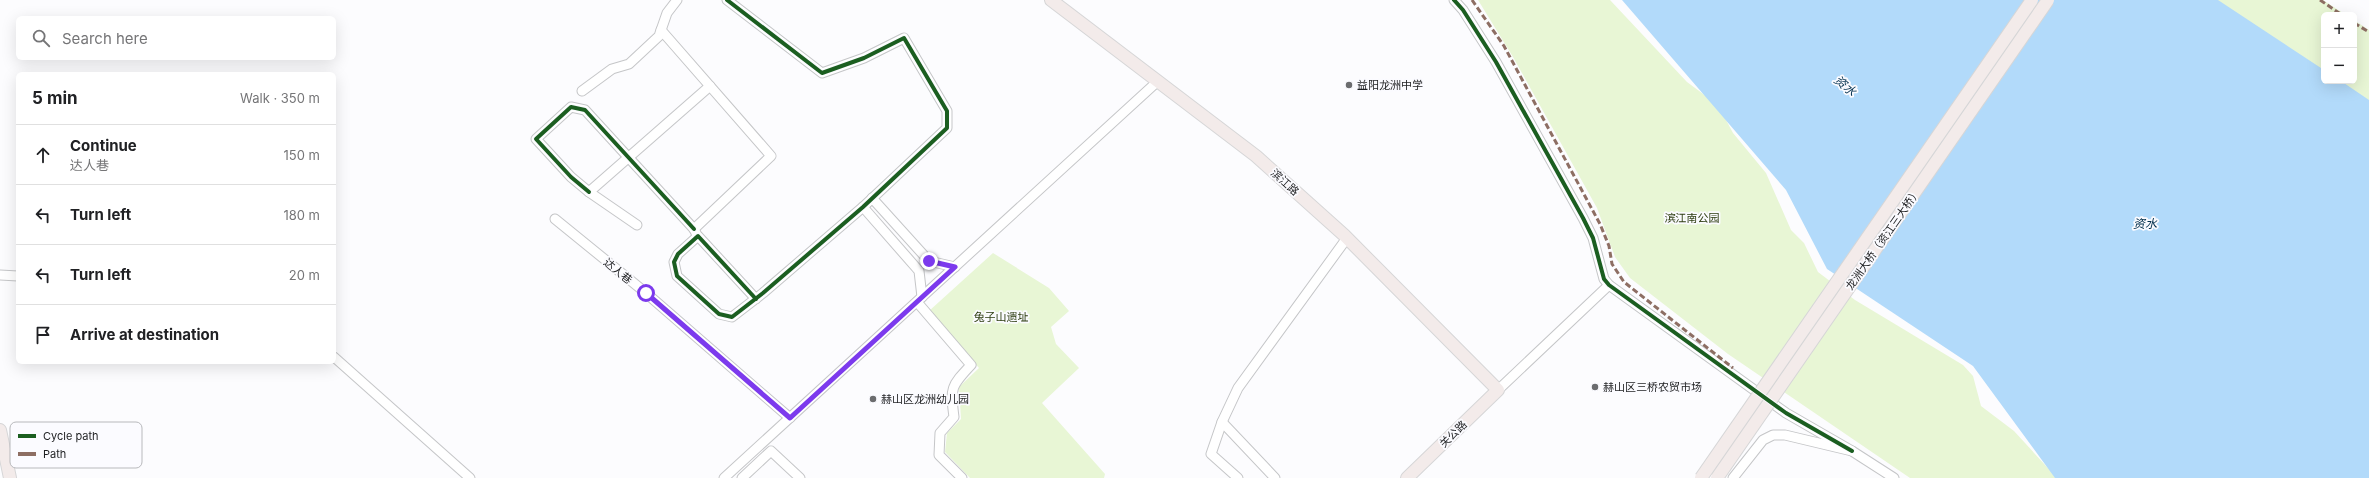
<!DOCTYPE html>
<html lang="en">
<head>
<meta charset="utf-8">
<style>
  body { margin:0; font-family:Inter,"Noto Sans SC",sans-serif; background:#f6f6f6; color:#202124 }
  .controls { position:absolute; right:12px; top:12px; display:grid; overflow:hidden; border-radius:6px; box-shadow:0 4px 16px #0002 }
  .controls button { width:36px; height:36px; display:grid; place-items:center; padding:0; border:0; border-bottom:1px solid #e0e0e0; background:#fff; color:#202124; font:20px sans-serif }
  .stop { position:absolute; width:12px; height:12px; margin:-9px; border:3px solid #7c3aed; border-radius:50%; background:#fff }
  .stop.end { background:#7c3aed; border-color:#fff; box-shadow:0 1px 4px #0008 }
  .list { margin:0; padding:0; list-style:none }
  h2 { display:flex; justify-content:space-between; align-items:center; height:52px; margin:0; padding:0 16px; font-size:17px }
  h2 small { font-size:13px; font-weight:400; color:#757577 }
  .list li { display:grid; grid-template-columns:26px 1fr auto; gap:12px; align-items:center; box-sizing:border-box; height:60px; padding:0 16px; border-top:1px solid #e0e0e0 }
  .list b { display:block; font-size:15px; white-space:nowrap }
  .list p { margin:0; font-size:13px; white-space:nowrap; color:#757577 }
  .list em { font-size:13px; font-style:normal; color:#757577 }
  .icon { flex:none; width:22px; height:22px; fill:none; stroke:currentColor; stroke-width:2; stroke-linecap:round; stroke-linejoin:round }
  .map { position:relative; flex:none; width:2369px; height:478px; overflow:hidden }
  .search { position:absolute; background:#fff; box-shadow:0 4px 16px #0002; left:16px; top:16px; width:320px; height:44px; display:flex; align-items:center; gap:10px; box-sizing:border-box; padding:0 14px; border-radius:6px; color:#757577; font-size:15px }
  .panel { position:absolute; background:#fff; box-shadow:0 4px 16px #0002; left:16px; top:72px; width:320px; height:292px; border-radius:6px }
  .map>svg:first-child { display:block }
  .green { fill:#e8f6d5 }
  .water { fill:#b2dafa }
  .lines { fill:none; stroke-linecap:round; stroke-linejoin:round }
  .minor-casing { stroke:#c5c6c8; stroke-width:11 }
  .major-casing { stroke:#d6d6d7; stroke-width:14 }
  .minor { stroke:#fff; stroke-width:9 }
  .major { stroke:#f3ebea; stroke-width:12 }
  .major-bridge-casing { stroke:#d6d6d7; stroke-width:14; stroke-linecap:butt }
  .major-bridge { stroke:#f3ebea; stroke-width:12 }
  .quiet { stroke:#8d6e63; stroke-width:3; stroke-dasharray:6 3; stroke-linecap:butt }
  .cycleway-casing { stroke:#fbfbff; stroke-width:6 }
  .cycleway { stroke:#1b5e20; stroke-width:4 }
  .route { stroke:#7c3aed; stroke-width:5 }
  .poi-dot { fill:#6b6c6e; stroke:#fbfbff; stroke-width:1.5 }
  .labels { text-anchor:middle; stroke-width:3.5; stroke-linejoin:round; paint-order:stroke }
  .poi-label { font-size:11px; fill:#1d1e20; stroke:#fbfbff; text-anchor:start }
  .street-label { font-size:11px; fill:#1d1e20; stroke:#fbfbff }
  .park-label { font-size:11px; fill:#2d3d10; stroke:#fbfbff }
  .water-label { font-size:12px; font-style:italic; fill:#022f4d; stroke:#fbfbff }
  .key { fill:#fbfbff; stroke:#b8b9bc; stroke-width:1 }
  .key-label { font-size:11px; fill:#1d1e20 }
</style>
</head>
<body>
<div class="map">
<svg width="2369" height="478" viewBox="0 0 2369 478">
  <rect width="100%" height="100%" fill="#fcfcfe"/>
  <g class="green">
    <path d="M 1478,0 L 1610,0 L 1687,82 L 1718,105 L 1733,133 L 1766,173 L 1791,230 L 1804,243 L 1818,272 L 1855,300 L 1963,365 L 1973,376 L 1981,406 L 2014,431 L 2057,478 L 1910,478 L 1728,354 L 1630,278 L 1615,257 L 1597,208 L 1513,57 Z"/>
    <path d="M 2200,0 L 2323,0 L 2346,15 L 2324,15 L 2324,78 Z"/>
    <path d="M 2354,20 L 2369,30 L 2369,106 L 2329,81 L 2354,81 Z"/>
    <path d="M 993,253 L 1049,288 L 1069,311 L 1051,327 L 1056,344 L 1079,368 L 1042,403 L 1105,474 L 1104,478 L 970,478 L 945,452 L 947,433 L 961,419 L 959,387 L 979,368 L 929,311 Z"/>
  </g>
  <path class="water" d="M 1622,0 L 2218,0 L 2324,70 L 2324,81 L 2341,81 L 2369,100 L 2369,478 L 2055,478 L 1973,366 L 1827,269 L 1786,190 Z"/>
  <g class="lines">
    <defs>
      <g id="minor">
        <path d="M 727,0 L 822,73 L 864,58 L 904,38 L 947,111 L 947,128 L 863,207 L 763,293 L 732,317 L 719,314 L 677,276 L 674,262 L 678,254 L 698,236 L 756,299"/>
        <path d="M 1454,0 L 1463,10 L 1496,62 L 1583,218 L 1593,238 L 1604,279 L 1609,285 L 1786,413 L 1852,451"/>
        <path d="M 661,30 L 771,156 L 694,229 L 696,233"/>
        <path d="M 582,91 L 612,69 L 629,64 L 659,36 L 667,13 L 677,0"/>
        <path d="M 589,192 L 571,177 L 536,139 L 571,107 L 585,110 L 694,229"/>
        <path d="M 872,198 L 929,261 L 955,267"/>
        <path d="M 863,207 L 919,271 L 922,297"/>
        <path d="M 555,219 L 646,293 L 790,418"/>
        <path d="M 637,225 L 589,192 L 710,86"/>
        <path d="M 0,275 L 18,276"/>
        <path d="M 917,302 L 971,365 C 951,386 950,388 954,417 L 940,433 L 939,455 L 962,478"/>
        <path d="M 334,357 L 470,478"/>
        <path d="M 1498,390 L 1609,285"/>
        <path d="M 1222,422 L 1275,478"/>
        <path d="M 724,478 L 1158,81"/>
        <path d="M 742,478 L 771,451 L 800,478"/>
        <path d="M 1238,478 L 1211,454 L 1222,422 L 1238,388 L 1347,238"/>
        <path d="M 1733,478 L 1763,440 L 1773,435 L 1785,435 L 1852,451 L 1894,478"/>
      </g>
      <g id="major">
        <path d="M 1051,0 L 1256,156 L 1344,235 L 1498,390 L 1407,478"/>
        <path d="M 0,430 L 10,478"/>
      </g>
    </defs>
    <use href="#minor" class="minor-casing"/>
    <use href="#major" class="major-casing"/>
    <use href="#minor" class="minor"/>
    <use href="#major" class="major"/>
    <defs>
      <g id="major-bridge">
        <path d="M 1701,478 L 2032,0"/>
        <path d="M 1717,478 L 2048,0"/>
      </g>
    </defs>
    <use href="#major-bridge" class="major-bridge-casing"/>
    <use href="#major-bridge" class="major-bridge"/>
    <g class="quiet">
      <path d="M 1472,0 L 1504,46 L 1600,224 L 1609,246 L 1612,264 L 1624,282 L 1733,368"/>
      <path d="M 2320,0 L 2342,15"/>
      <path d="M 2354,23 L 2369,32"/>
    </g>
    <defs>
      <g id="cycleway">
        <path d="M 727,0 L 822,73 L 864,58 L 904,38 L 947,111 L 947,128 L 863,207 L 763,293 L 732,317 L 719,314 L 677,276 L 674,262 L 678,254 L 698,236 L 756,299"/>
        <path d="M 1454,0 L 1463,10 L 1496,62 L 1583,218 L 1593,238 L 1604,279 L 1609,285 L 1786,413 L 1852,451"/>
        <path d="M 589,192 L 571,177 L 536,139 L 571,107 L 585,110 L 694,229"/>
      </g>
    </defs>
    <use href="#cycleway" class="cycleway-casing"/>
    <use href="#cycleway" class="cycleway"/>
  </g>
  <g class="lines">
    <path class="route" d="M 646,293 L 790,418 L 955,267 L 929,261"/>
  </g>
  <g class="poi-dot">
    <circle cx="1349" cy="85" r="4"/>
    <circle cx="1595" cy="387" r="4"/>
    <circle cx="873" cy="399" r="4"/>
  </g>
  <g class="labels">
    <g class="poi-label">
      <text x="1357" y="89">益阳龙洲中学</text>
      <text x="1603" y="391">赫山区三桥农贸市场</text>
      <text x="881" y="403">赫山区龙洲幼儿园</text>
    </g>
    <g class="street-label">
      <text transform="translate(1285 182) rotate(42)" y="4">滨江路</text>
      <text transform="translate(1883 239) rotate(-55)" y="4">龙洲大桥（资江三大桥）</text>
      <text transform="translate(618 271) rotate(39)" y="4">达人巷</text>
      <text transform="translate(1453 434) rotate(-44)" y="4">关公路</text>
    </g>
    <g class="park-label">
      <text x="1692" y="222">滨江南公园</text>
      <text x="1001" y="321">兔子山遗址</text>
    </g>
    <g class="water-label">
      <text transform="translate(1845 86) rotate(40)" y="4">资水</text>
      <text x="2145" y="228">资水</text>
    </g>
  </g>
  <rect x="10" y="422" width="132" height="46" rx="6" class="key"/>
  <rect x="18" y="434" width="18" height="4" fill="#1b5e20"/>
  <rect x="18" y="452" width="18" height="4" fill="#8d6e63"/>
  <g class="key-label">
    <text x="43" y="440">Cycle path</text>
    <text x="43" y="458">Path</text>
  </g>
</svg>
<div class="controls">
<button>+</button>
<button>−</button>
</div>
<div class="stop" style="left:646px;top:293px"></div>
<div class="stop end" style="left:929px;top:261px"></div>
<div class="search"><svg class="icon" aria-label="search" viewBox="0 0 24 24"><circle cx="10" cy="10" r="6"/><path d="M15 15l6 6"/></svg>Search here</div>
<section class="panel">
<h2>5 min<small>Walk · 350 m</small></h2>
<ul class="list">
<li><svg class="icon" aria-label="ahead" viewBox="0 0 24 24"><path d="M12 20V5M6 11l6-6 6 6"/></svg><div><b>Continue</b><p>达人巷</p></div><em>150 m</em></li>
<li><svg class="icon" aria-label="left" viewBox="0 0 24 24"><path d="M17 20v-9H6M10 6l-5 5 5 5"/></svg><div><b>Turn left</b></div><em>180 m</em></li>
<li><svg class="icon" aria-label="left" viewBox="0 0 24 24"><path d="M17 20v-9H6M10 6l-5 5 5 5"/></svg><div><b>Turn left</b></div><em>20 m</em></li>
<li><svg class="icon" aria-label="arrive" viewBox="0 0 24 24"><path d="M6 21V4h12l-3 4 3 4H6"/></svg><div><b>Arrive at destination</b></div></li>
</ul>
</section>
</div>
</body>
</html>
